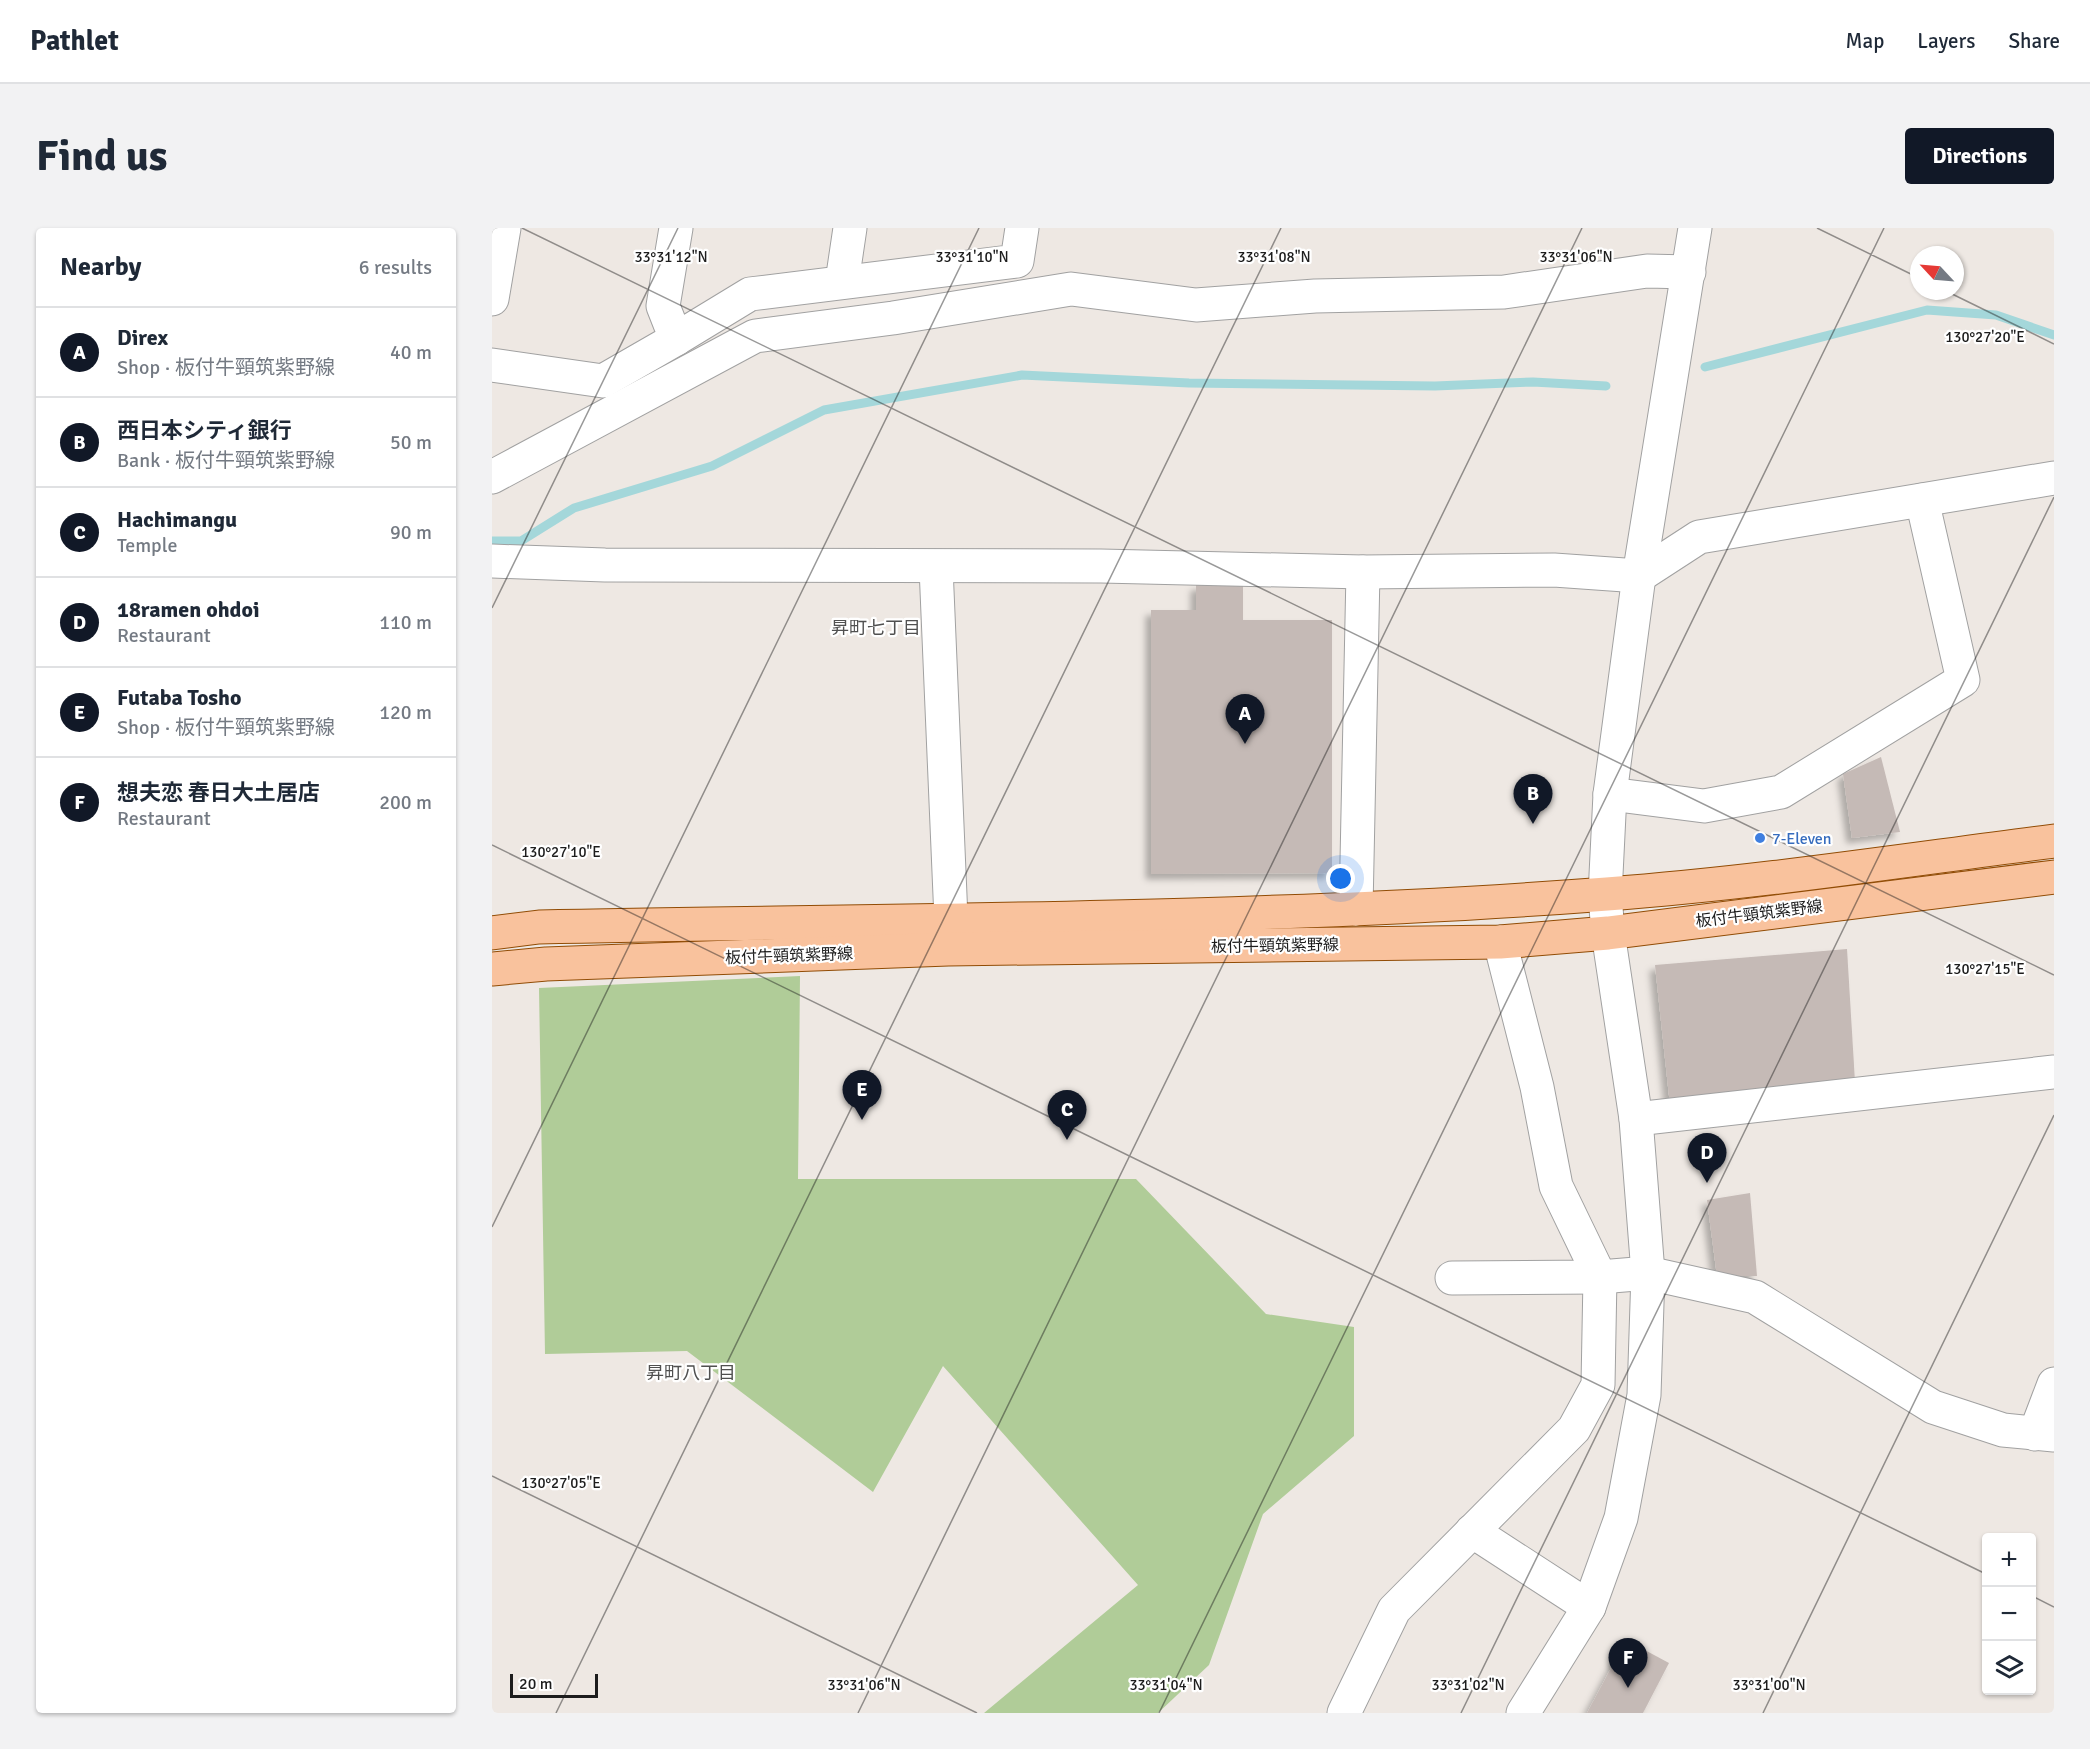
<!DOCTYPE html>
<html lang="en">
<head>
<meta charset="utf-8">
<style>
  body { margin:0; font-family:Signika,"Noto Sans JP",sans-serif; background:#f2f2f3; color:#1f2937 }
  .controls { position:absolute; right:18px; bottom:18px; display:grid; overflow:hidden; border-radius:6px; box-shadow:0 2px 4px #0004 }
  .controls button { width:54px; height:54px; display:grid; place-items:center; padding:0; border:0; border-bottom:2px solid #e0e1e3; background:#fff; color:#1f2937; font:30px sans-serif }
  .compass { position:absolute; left:1418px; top:18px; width:54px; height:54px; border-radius:50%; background:#fff; box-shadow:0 2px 4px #0004; rotate:296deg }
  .scale { position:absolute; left:18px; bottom:15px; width:88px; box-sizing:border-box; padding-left:6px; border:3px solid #1d1d1d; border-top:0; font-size:16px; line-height:21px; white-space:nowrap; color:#1d1d1d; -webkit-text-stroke:4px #fff; paint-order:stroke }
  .you { position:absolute; left:849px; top:651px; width:21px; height:21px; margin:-15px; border:4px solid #fff; border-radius:50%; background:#1a73e8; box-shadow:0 0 0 9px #1a73e833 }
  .badge { display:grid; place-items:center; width:39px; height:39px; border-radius:50%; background:#111827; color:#fff; font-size:20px; font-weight:700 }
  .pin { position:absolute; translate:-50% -50px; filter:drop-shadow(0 2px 3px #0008) }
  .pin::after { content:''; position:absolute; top:32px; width:21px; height:18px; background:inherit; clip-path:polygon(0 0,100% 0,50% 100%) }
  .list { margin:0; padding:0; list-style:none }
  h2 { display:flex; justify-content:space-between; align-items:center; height:78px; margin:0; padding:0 24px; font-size:26px }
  h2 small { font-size:20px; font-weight:400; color:#747a83 }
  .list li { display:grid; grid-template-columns:39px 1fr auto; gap:18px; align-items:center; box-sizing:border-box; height:90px; padding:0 24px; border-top:2px solid #e0e1e3 }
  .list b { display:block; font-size:22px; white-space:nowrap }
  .list p { margin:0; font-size:20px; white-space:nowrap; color:#747a83 }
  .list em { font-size:20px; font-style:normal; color:#747a83 }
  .icon { flex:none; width:33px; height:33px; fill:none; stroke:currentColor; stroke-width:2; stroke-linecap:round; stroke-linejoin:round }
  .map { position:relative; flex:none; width:1562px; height:1485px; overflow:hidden; border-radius:6px }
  header { display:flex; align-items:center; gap:36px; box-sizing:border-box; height:84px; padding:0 30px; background:#fff; border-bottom:2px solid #e0e1e3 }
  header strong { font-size:28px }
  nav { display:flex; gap:33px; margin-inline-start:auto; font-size:21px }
  .intro { display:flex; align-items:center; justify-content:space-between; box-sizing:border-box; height:144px; padding:0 36px }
  h1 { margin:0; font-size:42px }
  .button { padding:15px 27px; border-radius:6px; background:#111827; color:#fff; font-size:21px; font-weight:700 }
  main { display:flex; gap:36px; padding:0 36px }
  aside { flex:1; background:#fff; border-radius:6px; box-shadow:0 2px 4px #0004 }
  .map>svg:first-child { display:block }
  .forest { fill:#b0cc98 }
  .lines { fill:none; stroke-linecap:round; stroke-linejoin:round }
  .stream { stroke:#a4d7da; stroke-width:9 }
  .building { fill:#c5bab6; filter:url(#shadow) }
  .minor-casing { stroke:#a1a1a1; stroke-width:35 }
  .major-casing { stroke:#914c05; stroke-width:35 }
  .minor { stroke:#fff; stroke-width:33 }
  .major { stroke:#f9c29d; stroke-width:33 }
  .ticks { fill:none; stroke:#1d1d1d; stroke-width:1.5; stroke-opacity:0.45 }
  .shop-dot { fill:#3f7fe0; stroke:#fff; stroke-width:2 }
  .labels { text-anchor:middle; stroke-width:4.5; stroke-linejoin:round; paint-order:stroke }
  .shop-label { font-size:16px; fill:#366cbe; stroke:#fff; text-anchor:start }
  .street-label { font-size:16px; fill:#1d1d1d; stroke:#fff }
  .neighbourhood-label { font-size:18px; fill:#505050; stroke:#fff }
  .ticks-label { font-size:15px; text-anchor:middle; fill:#1d1d1d; stroke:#fff; stroke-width:4.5; stroke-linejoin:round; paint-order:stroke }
</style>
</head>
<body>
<header>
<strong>Pathlet</strong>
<nav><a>Map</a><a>Layers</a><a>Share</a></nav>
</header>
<div class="intro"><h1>Find us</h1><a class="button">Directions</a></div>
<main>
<aside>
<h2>Nearby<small>6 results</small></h2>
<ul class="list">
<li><span class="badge">A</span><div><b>Direx</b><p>Shop · 板付牛頸筑紫野線</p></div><em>40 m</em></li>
<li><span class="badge">B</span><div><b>西日本シティ銀行</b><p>Bank · 板付牛頸筑紫野線</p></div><em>50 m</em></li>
<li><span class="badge">C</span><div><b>Hachimangu</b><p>Temple</p></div><em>90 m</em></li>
<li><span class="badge">D</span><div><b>18ramen ohdoi</b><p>Restaurant</p></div><em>110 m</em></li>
<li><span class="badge">E</span><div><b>Futaba Tosho</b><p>Shop · 板付牛頸筑紫野線</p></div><em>120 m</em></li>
<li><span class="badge">F</span><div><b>想夫恋 春日大土居店</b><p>Restaurant</p></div><em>200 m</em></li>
</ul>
</aside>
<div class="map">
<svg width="1562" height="1485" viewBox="0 0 1562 1485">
  <defs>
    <filter id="shadow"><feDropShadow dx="-5.5" dy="5.5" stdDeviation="3" flood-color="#0004"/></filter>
  </defs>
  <rect width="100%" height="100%" fill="#eee8e3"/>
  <path class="forest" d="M 308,748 L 306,951 L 644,951 L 774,1086 L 862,1099 L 862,1208 L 771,1286 L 717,1437 L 666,1485 L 492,1485 L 646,1357 L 451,1138 L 381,1264 L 195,1123 L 53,1126 L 47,760 Z"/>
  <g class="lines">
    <g class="stream">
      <path d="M 1213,139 L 1435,82 L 1504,87 L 1562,107"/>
      <path d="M 0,313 L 29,313 L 82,280 L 220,238 L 332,182 L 530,147 L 697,155 L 943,158 L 1041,154 L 1114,158"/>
    </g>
  </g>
  <g class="building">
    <path d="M 751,356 L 751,392 L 840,392 L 840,645 L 659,646 L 659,382 L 704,382 L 704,357 Z"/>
    <path d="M 1389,529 L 1408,604 L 1360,610 L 1351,546 Z"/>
    <path d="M 1355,721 L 1363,854 L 1178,877 L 1163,737 Z"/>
    <path d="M 1258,965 L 1265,1048 L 1225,1048 L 1215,972 Z"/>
    <path d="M 1134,1412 L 1177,1435 L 1151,1485 L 1095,1485 Z"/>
  </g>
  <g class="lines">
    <defs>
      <g id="minor">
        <path d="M 350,54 L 358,0"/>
        <path d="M 0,71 L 12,0"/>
        <path d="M 184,111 L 258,66 L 525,33 L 530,0"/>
        <path d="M 0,137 L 111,153 L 184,111 L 171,78 L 184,0"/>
        <path d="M 0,249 L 263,108 L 401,90 L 579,61 L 704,77 L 823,68 L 1012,64 L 1155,43 L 1197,44"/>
        <path d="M 0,333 L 113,337 L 609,338 L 871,344 L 1062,342 L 1147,348 L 1207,309 L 1562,250"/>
        <path d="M 444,339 L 459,691"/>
        <path d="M 1118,566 L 1212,578 L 1289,564 L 1471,452 L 1430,272"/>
        <path d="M 864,681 L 871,344"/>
        <path d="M 1144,891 L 1562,844"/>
        <path d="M 960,1050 L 1108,1049 L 1156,1045 L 1263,1069 L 1441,1179 L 1511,1202 L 1562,1207"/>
        <path d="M 1543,1206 L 1562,1156"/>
        <path d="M 980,1303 L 1097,1379"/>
        <path d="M 852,1485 L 902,1382 L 1082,1201 L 1106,1157 L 1108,1049 L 1064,958 L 1045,859 L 1008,714"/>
        <path d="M 1031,1485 L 1097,1379 L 1129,1290 L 1152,1167 L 1156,1045 L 1144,891 L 1116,705 L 1113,667 L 1118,566 L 1147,348 L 1203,0"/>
      </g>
      <g id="major">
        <path d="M 0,705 L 47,699 C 403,692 760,693 1115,666 C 1265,655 1413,632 1562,613"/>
        <path d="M 0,741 L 54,736 L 456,721 L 1008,714 L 1116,705 L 1562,649"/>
      </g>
    </defs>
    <use href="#minor" class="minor-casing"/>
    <use href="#major" class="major-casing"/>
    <use href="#minor" class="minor"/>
    <use href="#major" class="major"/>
  </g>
  <path class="ticks" d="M 30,0 L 1562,747M 1325,0 L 1427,50M 1454,63 L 1562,116M 0,380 L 186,0M 0,617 L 1494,1346M 0,999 L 487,0M 0,1248 L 485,1485M 1540,1368 L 1562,1379M 64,1485 L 789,0M 366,1485 L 1090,0M 667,1485 L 1392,0M 969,1485 L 1562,269M 1271,1485 L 1562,887"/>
  <circle class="shop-dot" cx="1268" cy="610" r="6"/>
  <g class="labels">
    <g class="shop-label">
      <text x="1280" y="616">7-Eleven</text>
    </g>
    <g class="street-label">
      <text transform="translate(1267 685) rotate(-7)" y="6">板付牛頸筑紫野線</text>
      <text transform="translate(783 717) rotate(-1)" y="6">板付牛頸筑紫野線</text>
      <text transform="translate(297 727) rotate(-2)" y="6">板付牛頸筑紫野線</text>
    </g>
    <g class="neighbourhood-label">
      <text x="384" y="406">昇町七丁目</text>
      <text x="199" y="1151">昇町八丁目</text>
    </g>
  </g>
  <g class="ticks-label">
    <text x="179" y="34">33°31'12"N</text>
    <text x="782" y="34">33°31'08"N</text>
    <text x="1084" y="34">33°31'06"N</text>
    <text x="480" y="34">33°31'10"N</text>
    <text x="1493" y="114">130°27'20"E</text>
    <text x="69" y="629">130°27'10"E</text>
    <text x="1493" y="746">130°27'15"E</text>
    <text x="69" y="1260">130°27'05"E</text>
    <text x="372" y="1462">33°31'06"N</text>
    <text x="674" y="1462">33°31'04"N</text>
    <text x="976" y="1462">33°31'02"N</text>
    <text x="1277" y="1462">33°31'00"N</text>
  </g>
</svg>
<div class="controls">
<button>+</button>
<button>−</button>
<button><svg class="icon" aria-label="layers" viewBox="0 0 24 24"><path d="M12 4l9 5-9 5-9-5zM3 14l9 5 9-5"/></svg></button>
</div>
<svg class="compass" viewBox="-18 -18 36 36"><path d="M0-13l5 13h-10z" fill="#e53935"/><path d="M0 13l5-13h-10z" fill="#747a83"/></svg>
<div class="scale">20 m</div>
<div class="you"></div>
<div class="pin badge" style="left:753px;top:516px">A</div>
<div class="pin badge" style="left:1041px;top:596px">B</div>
<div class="pin badge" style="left:575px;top:912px">C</div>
<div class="pin badge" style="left:1215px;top:955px">D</div>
<div class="pin badge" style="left:370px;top:892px">E</div>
<div class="pin badge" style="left:1136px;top:1460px">F</div>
</div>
</main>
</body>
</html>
